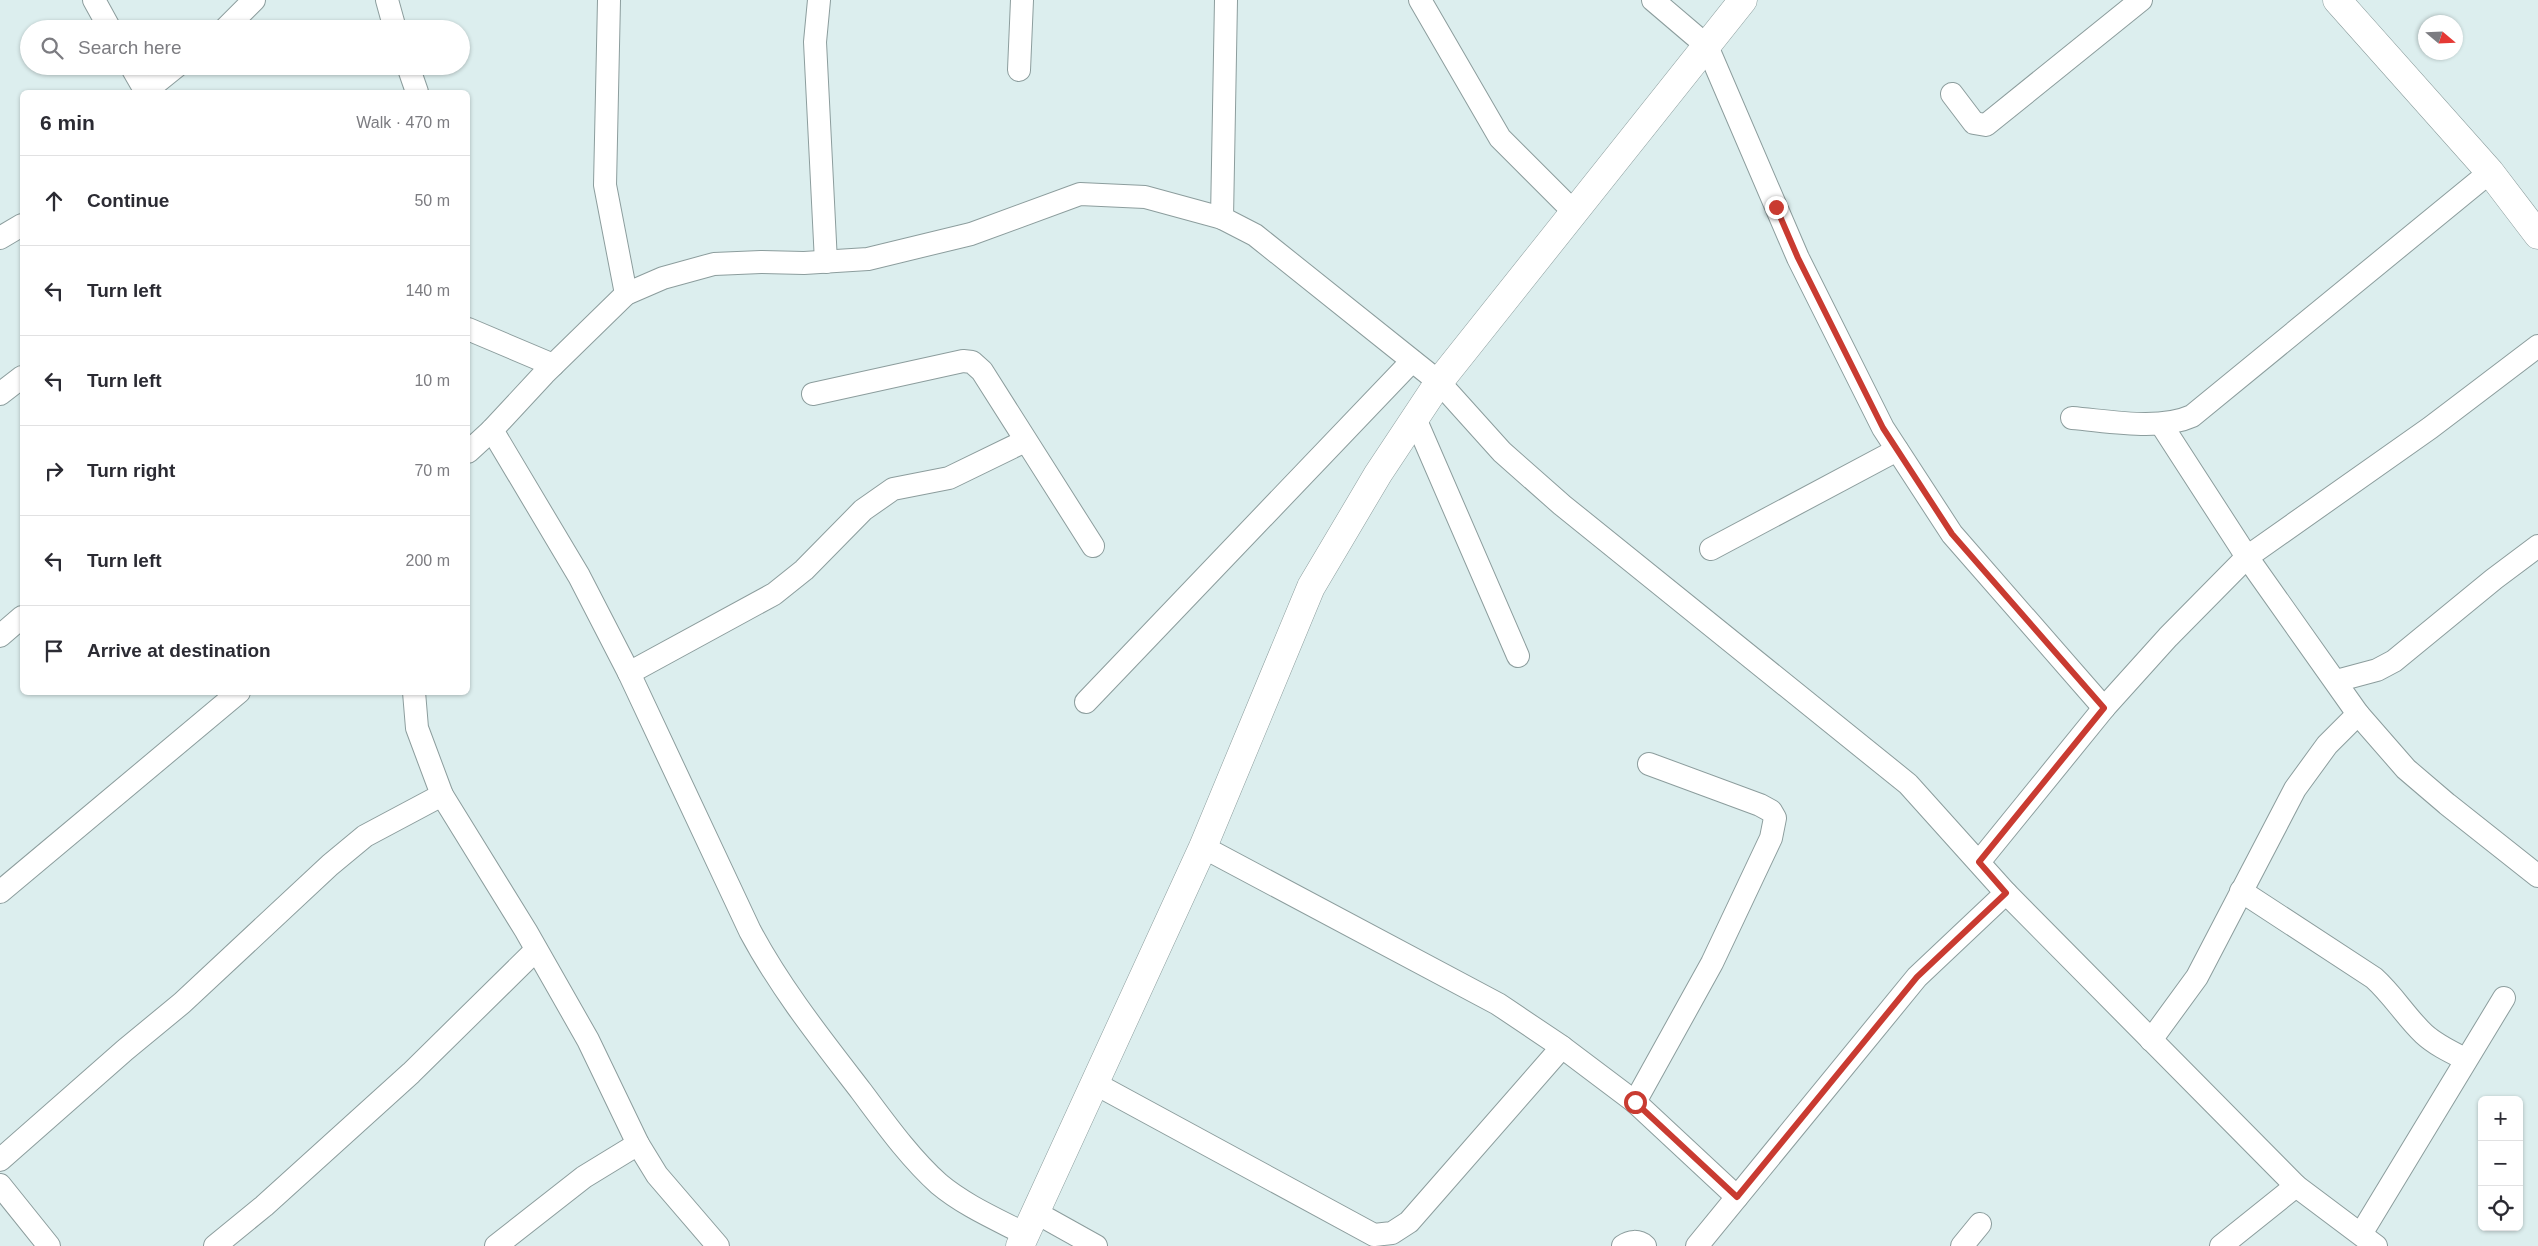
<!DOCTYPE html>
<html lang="en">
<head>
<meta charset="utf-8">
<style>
  body { margin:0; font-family:Arial,sans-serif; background:#f7f7f7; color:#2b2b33 }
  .controls { position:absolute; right:15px; bottom:15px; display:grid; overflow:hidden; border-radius:8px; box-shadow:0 1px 4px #0004 }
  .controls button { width:45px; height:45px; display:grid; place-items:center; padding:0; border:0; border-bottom:1px solid #e1e1e2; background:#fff; color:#2b2b33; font:25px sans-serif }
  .compass { position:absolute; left:2418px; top:15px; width:45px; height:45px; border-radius:50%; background:#fff; box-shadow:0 1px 4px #0004; rotate:109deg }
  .stop { position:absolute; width:15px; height:15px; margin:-11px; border:4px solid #c93b31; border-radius:50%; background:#fff }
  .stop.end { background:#c93b31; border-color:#fff; box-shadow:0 1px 5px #0008 }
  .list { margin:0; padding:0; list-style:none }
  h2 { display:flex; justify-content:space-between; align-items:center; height:65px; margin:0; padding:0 20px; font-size:21px }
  h2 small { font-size:16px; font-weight:400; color:#7c7c81 }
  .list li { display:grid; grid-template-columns:32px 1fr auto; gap:15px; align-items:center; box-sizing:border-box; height:90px; padding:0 20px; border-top:1px solid #e1e1e2 }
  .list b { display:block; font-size:19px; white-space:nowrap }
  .list em { font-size:16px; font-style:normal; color:#7c7c81 }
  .icon { flex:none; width:28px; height:28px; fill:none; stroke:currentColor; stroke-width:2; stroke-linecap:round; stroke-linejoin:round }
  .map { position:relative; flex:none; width:2538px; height:1246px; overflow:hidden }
  .search { position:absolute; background:#fff; box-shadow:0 1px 4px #0004; left:20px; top:20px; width:450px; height:55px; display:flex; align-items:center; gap:12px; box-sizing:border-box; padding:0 18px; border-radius:28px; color:#7c7c81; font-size:19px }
  .panel { position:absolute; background:#fff; box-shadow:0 1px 4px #0004; left:20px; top:90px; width:450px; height:605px; border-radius:8px }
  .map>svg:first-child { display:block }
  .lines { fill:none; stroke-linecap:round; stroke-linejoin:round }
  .minor-casing { stroke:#8c9d9d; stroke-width:24 }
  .tertiary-casing { stroke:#8c9d9d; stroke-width:29 }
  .minor { stroke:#fff; stroke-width:22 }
  .tertiary { stroke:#fff; stroke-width:28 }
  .route { stroke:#c93b31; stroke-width:6 }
</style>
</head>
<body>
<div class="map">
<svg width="2538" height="1246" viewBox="0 0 2538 1246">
  <rect width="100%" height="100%" fill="#dceeee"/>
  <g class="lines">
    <defs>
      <g id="minor">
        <path d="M 94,0 L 110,29"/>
        <path d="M 387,0 L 395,29"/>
        <path d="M 609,0 L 605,185 L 626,294"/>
        <path d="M 819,0 L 815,42 L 826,262"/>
        <path d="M 1420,0 L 1500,138 L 1573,211"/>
        <path d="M 1653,0 L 1707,46 L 1798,258 L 1883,428 L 1952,534 L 2104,708"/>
        <path d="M 225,29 L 254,0"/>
        <path d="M 131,66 L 146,92"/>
        <path d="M 408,66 L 417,92"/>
        <path d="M 1019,70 L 1022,0"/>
        <path d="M 146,91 L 177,66"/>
        <path d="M 1952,94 L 1974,123 L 1986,125 L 2141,0"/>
        <path d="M 1222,218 L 1226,0"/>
        <path d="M 0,238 L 22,225"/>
        <path d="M 468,329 L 553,365"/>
        <path d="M 0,394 L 22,377"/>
        <path d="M 813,394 L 963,361 L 972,362 L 982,371 L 1093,546"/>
        <path d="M 1414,416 L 1518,656"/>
        <path d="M 2072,418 C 2109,421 2159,431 2192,416 L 2490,172"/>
        <path d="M 2161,424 L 2247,557 L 2358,714 L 2406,769 L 2447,804 L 2538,876"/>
        <path d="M 492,430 L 579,576 L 629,673 L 750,931 C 781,989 821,1039 861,1091 C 885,1123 909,1157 939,1184 C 964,1205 996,1219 1025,1234"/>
        <path d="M 468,452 L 492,430 L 544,374 L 626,294 L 663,278 L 714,264 L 761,262 L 804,263 L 868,259 L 971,234 L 1080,194 L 1145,197 L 1222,218 L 1255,235 L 1439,382 L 1502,452 L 1562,505 L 1908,784 L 2006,893 L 2296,1186 L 2376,1246"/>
        <path d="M 1711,549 L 1897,450"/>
        <path d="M 0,636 L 22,617"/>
        <path d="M 629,673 L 774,594 L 804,570 L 863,510 L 893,489 L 949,478 L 1025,441"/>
        <path d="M 2336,681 L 2377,670 L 2394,661 L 2494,579 L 2538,546"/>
        <path d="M 414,692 L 417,728 L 442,795 L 526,931 L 588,1040 L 638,1144 L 657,1175 L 718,1246"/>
        <path d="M 1086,702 L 1412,361"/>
        <path d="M 1203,847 L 1498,1004 L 1562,1047 L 1635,1102 L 1737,1197"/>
        <path d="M 1979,862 L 2104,708 L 2168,637 L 2247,557 L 2430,428 L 2538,346"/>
        <path d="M 2241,891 L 2374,978 C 2393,995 2406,1017 2424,1034 C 2436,1045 2451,1052 2465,1059"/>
        <path d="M 0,892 L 239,692"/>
        <path d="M 2151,1040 L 2197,977 L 2295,789 L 2327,745 L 2358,714"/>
        <path d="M 1094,1083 L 1374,1235 L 1392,1233 L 1409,1222 L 1562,1047"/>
        <path d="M 1635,1102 L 1712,963 L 1771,838 L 1775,818 L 1771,811 L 1760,805 L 1649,764"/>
        <path d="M 0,1160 L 125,1050 L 182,1003 L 330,865 L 365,836 L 442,795"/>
        <path d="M 0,1185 L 49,1246"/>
        <path d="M 1035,1212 L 1096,1246"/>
        <path d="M 2361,1234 L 2504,998"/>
        <path d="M 215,1246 L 264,1206 L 411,1073 L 536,950"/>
        <path d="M 496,1246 L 584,1177 L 638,1144"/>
        <path d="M 1623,1246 C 1630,1241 1638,1240 1645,1246"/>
        <path d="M 1697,1246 L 1917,977 L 2006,893"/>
        <path d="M 1962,1246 L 1980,1224"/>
        <path d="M 2221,1246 L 2296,1186"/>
      </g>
      <g id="tertiary">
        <path d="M 2337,0 L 2490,172 L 2538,235"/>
        <path d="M 1020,1246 L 1203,847 L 1311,587 L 1378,474 L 1439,382 L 1743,0"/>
      </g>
    </defs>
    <use href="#minor" class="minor-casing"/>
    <use href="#tertiary" class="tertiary-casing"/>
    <use href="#minor" class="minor"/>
    <use href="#tertiary" class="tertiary"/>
  </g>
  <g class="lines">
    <path class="route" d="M 1635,1102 L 1737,1197 L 1917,977 L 2006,893 L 1979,862 L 2104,708 L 1952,534 L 1883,428 L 1798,258 L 1776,207"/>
  </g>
</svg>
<div class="controls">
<button>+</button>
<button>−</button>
<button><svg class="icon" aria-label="locate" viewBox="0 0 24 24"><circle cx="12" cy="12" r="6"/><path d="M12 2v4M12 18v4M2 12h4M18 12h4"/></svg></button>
</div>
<svg class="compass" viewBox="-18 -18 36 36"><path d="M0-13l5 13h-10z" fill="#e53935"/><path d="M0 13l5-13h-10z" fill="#7c7c81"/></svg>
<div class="stop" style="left:1635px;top:1102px"></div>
<div class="stop end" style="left:1776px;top:207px"></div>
<div class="search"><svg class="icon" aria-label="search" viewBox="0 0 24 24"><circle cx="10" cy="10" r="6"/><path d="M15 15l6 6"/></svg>Search here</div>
<section class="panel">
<h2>6 min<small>Walk · 470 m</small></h2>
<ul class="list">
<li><svg class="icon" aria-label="ahead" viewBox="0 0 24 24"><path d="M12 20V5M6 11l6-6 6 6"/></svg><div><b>Continue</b></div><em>50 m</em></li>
<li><svg class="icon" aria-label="left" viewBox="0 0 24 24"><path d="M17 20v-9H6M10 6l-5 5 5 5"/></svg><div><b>Turn left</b></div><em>140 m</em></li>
<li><svg class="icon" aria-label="left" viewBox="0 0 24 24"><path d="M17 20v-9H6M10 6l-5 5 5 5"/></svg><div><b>Turn left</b></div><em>10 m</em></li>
<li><svg class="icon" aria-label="right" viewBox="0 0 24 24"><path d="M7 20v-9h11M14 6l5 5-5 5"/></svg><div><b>Turn right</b></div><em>70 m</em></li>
<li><svg class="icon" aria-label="left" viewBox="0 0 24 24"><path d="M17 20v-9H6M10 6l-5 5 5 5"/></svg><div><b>Turn left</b></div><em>200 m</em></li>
<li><svg class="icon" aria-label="arrive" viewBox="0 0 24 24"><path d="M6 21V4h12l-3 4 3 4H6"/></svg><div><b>Arrive at destination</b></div></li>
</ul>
</section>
</div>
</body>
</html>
